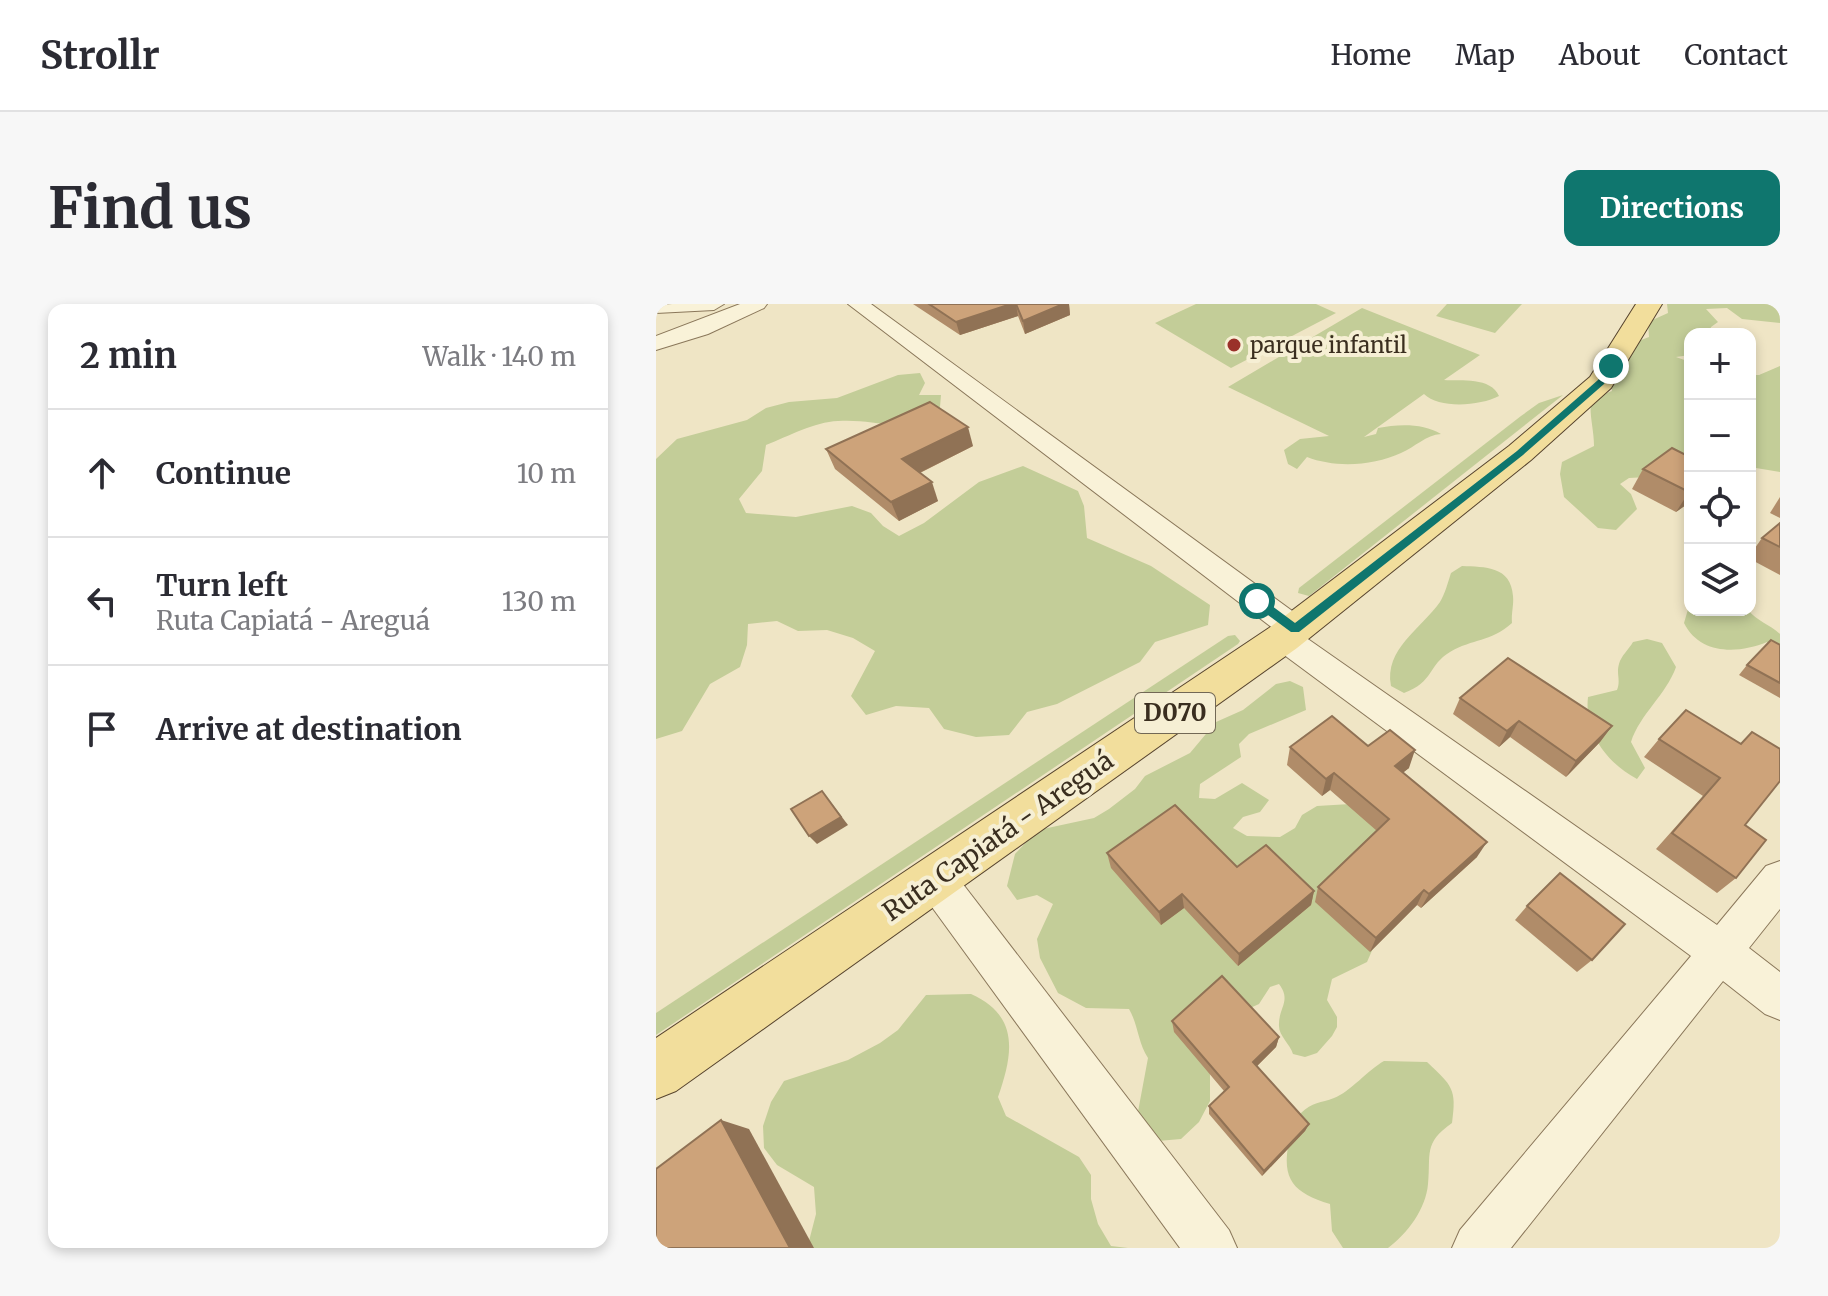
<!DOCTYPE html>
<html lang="en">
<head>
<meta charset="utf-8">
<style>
  body { margin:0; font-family:Merriweather,serif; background:#f7f7f7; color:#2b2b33 }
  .controls { position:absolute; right:24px; top:24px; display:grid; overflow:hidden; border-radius:16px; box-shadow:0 4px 12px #0003 }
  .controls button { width:72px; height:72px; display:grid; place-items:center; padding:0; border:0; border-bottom:2px solid #e1e1e2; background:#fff; color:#2b2b33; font:40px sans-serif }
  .stop { position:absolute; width:24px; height:24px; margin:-18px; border:6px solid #0f766e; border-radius:50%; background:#fff }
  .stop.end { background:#0f766e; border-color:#fff; box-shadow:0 2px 8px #0008 }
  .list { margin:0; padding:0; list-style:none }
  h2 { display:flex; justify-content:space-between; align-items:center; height:104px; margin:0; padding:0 32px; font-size:34px }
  h2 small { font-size:26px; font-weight:400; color:#7c7c81 }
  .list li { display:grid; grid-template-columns:52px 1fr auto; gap:24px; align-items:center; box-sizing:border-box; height:128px; padding:0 32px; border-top:2px solid #e1e1e2 }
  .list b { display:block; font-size:30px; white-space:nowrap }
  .list p { margin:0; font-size:26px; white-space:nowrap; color:#7c7c81 }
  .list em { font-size:26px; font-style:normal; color:#7c7c81 }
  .icon { flex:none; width:44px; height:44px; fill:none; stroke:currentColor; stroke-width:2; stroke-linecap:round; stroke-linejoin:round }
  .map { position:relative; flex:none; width:1124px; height:944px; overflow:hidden; border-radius:16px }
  header { display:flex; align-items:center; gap:48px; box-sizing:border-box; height:112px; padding:0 40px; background:#fff; border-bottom:2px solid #e1e1e2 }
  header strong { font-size:38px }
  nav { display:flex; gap:44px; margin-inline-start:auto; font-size:28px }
  .intro { display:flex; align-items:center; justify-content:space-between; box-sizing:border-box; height:192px; padding:0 48px }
  h1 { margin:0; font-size:56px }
  .button { padding:20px 36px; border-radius:16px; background:#0f766e; color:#fff; font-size:28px; font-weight:700 }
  main { display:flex; gap:48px; padding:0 48px }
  aside { flex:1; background:#fff; border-radius:16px; box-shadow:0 4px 12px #0003 }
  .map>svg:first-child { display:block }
  .green { fill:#c3cd98 }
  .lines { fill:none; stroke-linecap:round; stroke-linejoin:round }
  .street-casing { stroke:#8a775a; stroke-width:2 }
  .primary-casing { stroke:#58452f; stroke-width:2 }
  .street { fill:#f9f2d8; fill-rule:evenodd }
  .primary { fill:#f2de9c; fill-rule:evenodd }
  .wall { fill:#b08c69 }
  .shaded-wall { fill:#907255 }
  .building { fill:#cda37a; stroke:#907255; stroke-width:2 }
  .route { fill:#0f766e }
  .poi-dot { fill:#9a312a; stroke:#f6efd4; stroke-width:3 }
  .labels { text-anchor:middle; stroke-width:8; stroke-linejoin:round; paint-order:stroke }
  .far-poi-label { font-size:22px; fill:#3a2e1f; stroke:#f6efd4; text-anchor:start }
  .shield { fill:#f6efd4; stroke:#726855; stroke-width:2 }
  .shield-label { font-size:24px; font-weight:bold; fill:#3a2e1f }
  .street-label { font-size:26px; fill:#3a2e1f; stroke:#f6efd4 }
</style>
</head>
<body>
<header>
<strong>Strollr</strong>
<nav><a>Home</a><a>Map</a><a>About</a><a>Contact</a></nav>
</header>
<div class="intro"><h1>Find us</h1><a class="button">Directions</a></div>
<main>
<aside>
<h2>2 min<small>Walk · 140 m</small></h2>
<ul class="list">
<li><svg class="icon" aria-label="ahead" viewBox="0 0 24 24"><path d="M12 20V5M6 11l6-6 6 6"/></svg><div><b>Continue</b></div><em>10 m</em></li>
<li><svg class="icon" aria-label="left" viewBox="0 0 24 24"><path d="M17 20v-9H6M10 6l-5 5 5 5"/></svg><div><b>Turn left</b><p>Ruta Capiatá - Areguá</p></div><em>130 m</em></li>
<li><svg class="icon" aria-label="arrive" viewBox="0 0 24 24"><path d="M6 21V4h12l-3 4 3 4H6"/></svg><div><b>Arrive at destination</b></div></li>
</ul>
</aside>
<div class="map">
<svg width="1124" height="944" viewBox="0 0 1124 944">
  <rect width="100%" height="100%" fill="#efe5c5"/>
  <g class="green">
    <path d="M 540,0 L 660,0 L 680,9 L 575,64 L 499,19 Z"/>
    <path d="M 791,0 L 866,0 L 839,29 L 780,12 Z"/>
    <path d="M 1011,0 L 1124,0 L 1124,19 L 1086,15 L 1071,4 L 1050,5 L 1062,18 L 1055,23 L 1053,30 L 1034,30 L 1034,51 L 1020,53 L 1034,58 L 1034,162 L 1028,171 L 973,174 L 964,180 L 975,190 L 981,205 L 960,226 L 942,224 L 908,193 L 904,170 L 906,158 L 938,142 C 938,125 933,112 935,95 L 956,87 L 955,73 L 962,45 L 993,33 L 992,18 L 1012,9 Z"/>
    <path d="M 706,4 L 824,51 L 788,76 C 805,77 835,73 843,92 C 824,102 783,105 768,90 L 708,133 L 720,130 L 722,124 C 742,120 767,119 785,130 C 770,131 759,143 745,149 C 717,162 679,164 651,153 L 641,165 L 632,160 L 628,146 L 644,135 L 673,132 L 572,83 Z"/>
    <path d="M 1124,62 L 1124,168 L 1094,163 L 1094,71 L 1103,71 Z"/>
    <path d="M 264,69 L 269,79 L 263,91 L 285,91 L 284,103 C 248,133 222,114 182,117 C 158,118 133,132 110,141 L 106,167 L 83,195 L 90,209 L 140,213 L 196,202 L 215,209 L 227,222 L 243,232 L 268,219 L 323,178 L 367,162 L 422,187 L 428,202 L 431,234 L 495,262 L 554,301 L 552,321 L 499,338 L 484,358 L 401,400 L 371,408 L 353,431 L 320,433 L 288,425 L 273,404 L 240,402 L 210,411 L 195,392 L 219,347 L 197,334 L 171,326 L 142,327 L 121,317 L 92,320 L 91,341 L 84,363 L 54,380 L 26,427 L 0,435 L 0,155 L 21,135 L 91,116 L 110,104 L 133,98 L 181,94 L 242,71 Z"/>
    <path d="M 907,91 L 653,292 L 642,289 L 643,284 L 865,112 L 883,99 Z"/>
    <path d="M 806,262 C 829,263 855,262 857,292 C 858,301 855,309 856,319 C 833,339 818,334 794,348 C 772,361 778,378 748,389 L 735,382 C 728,345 765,325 784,298 C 789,290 792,278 795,269 Z"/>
    <path d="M 1034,277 L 1034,306 L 1092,306 C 1101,317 1113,320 1124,330 L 1124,353 L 1111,338 C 1082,350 1044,351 1028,319 L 1033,302 L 1029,283 Z"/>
    <path d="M 579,331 L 584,337 L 582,340 L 0,731 L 0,709 L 572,332 Z"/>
    <path d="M 991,335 L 1006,339 L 1020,363 C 1010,391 984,410 975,438 L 989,464 L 981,475 C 951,459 928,429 932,393 L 961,386 C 965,376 960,370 963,360 C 965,352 973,345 977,338 Z"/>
    <path d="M 634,377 L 647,383 L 650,406 L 593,430 L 583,440 L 585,453 L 544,480 L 543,494 L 559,495 L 586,479 L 613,496 L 604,508 L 587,513 L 577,524 L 591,532 L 624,533 L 639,524 L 646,511 L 661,502 L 711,499 L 725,509 L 718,642 L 711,658 L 676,675 L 671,696 L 681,713 L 681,723 L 676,732 L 661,749 L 649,753 L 637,750 C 634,740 623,732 623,722 C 622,704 636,697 623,680 L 614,683 L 603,700 L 581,710 L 554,765 L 554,797 L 543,818 L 525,835 L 490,838 L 481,813 L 492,754 C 482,739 482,720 473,705 L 430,704 L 402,689 L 384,654 L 381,635 L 397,600 L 381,591 L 361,596 L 351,582 L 359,550 L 373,535 L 387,525 L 438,514 L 453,505 L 479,485 L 489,472 L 534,449 L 560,418 L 587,406 L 620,380 Z"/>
    <path d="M 315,690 C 364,712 357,750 342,793 L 350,812 L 423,853 L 435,871 L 435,895 L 442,920 L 455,942 L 472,944 L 155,944 L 153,937 L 160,910 L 158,883 L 121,861 L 108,844 L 107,822 L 115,798 L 128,777 L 192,756 L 224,739 L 242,726 L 270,691 Z"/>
    <path d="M 728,757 L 771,758 C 796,782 801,784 796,819 C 767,839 775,850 772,880 C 770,905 751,930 732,944 L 687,944 L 676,927 L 674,900 C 638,889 625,876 633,837 C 634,828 639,816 645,809 C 656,798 665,799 678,794 C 694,788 712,766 728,757 Z"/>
  </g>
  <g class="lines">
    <defs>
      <g id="street">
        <path d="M 0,0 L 68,0 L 58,6 L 0,9 Z"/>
        <path d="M 84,0 L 111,0 L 108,4 L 52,30 L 0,46 L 0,32 Z"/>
        <path d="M 192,0 L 215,0 L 650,317 L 655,325 L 649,333 L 1061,621 L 1110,562 L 1124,557 L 1124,605 L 1093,644 L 1124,668 L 1124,716 L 1109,710 L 1067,677 L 855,944 L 796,944 L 804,926 L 1035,652 L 616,342 L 611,334 L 618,325 Z"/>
        <path d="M 279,557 L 293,562 L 573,926 L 581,944 L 524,944 L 265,588 L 259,575 L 265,562 Z"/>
      </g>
      <path id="primary" d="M 980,0 L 1006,0 L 955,84 L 875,156 L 641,344 L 20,787 L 0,795 L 0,734 L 613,324 L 853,142 L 934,73 Z"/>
    </defs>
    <use href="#street" class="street-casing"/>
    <use href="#primary" class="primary-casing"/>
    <use href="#street" class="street"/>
    <use href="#primary" class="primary"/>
  </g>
  <g class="wall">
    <path d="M 257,0 L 413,0 L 414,11 L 369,30 L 362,12 L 304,31 Z"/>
    <path d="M 317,142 L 264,169 L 282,197 L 243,217 L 179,165 L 170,145 Z"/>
    <path d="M 1034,153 L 1034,198 L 1020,208 L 976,185 L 987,165 Z"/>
    <path d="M 1124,193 L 1124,214 L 1114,209 Z"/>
    <path d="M 1124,219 L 1124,271 L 1094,255 L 1094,251 L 1106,234 Z"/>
    <path d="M 1124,341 L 1124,394 L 1083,371 L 1091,361 Z"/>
    <path d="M 804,394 L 956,422 L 944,438 L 910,473 L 854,433 L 843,443 L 797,410 Z"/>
    <path d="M 1096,428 L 1089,521 L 1080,574 L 1061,589 L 1000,545 L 1047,492 L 988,453 L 1003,435 L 1084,440 Z"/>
    <path d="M 634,443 L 753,464 L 747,468 L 821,553 L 765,604 L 761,601 L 714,648 L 659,598 L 662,583 L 721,527 L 674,486 L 666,492 L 631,461 Z"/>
    <path d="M 451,549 L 581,563 L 658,587 L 655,601 L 582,662 L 528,604 L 505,621 L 455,564 Z"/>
    <path d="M 871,602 L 936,656 L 921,668 L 859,616 Z"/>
    <path d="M 516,717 L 623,733 L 620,743 L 601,762 L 653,820 L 649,827 L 606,872 L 553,810 L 553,802 L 568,787 L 518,728 Z"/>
  </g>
  <g class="shaded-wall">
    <path d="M 355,0 L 360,0 L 362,12 L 304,31 L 300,18 Z"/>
    <path d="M 407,0 L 413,0 L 414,11 L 369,30 L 367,17 Z"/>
    <path d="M 312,123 L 317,142 L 253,174 L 246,155 Z"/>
    <path d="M 276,178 L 282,197 L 243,217 L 235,198 Z"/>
    <path d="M 1034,187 L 1034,198 L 1020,208 L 1033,188 Z"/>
    <path d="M 863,417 L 854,433 L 843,443 L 851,427 Z"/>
    <path d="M 956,422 L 944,438 L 910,473 L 920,457 Z"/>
    <path d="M 759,446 L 753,464 L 733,480 L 739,462 Z"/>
    <path d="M 678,469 L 674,486 L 666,492 L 670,475 Z"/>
    <path d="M 166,487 L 192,521 L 161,540 L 153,532 Z"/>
    <path d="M 831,538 L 821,553 L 765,604 L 773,590 Z"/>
    <path d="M 768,586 L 761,601 L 714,648 L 720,634 Z"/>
    <path d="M 658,587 L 655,601 L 582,662 L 583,650 Z"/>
    <path d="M 526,590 L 528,604 L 505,621 L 503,608 Z"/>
    <path d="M 623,733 L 620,743 L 596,767 L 597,758 Z"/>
    <path d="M 65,816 L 93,825 L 158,944 L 134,944 Z"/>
    <path d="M 653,820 L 649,827 L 606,872 L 608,867 Z"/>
  </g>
  <g class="building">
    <path d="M 273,0 L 355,0 L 300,18 Z"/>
    <path d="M 360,0 L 407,0 L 367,17 Z"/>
    <path d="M 274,98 L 312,123 L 246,155 L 276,178 L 235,198 L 170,145 Z"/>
    <path d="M 1016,144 L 1034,153 L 1034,187 L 1033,188 L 987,165 Z"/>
    <path d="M 1124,219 L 1124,243 L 1106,234 Z"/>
    <path d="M 1115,336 L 1124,341 L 1124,379 L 1091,361 Z"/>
    <path d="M 852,354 L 956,422 L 920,457 L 863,417 L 851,427 L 804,394 Z"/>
    <path d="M 1030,406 L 1085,440 L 1096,428 L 1124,445 L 1124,477 L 1089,521 L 1110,536 L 1080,574 L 1016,529 L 1064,474 L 1003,435 Z"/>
    <path d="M 676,412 L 712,442 L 734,426 L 759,446 L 739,462 L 831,538 L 773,590 L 768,586 L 720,634 L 662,583 L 733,515 L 678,469 L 670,475 L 634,443 Z"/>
    <path d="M 166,487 L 185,513 L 153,532 L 135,505 Z"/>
    <path d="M 519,501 L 581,563 L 610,541 L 658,587 L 583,650 L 526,590 L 503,608 L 451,549 Z"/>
    <path d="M 904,569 L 969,620 L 936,656 L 871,602 Z"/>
    <path d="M 566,672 L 623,733 L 597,758 L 653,820 L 608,867 L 553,802 L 573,783 L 516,717 Z"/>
    <path d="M 65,816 L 134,944 L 0,944 L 0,865 Z"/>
  </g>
  <path class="route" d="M 955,59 L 959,62 L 948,80 L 867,151 L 643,328 L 635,328 L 597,300 L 597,294 L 605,294 L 639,319 L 861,147 L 942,76 Z"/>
  <circle class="poi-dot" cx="578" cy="41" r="8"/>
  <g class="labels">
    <g class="far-poi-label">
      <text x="594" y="49">parque infantil</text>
    </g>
    <rect class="shield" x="479" y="389" width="80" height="40" rx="6"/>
    <g class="shield-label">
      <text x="519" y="417">D070</text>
    </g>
    <g class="street-label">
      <text transform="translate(342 532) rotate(-35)" y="9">Ruta Capiatá - Areguá</text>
    </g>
  </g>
</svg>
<div class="controls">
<button>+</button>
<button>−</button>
<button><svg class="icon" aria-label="locate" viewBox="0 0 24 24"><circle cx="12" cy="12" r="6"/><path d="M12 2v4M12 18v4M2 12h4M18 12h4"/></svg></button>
<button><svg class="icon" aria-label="layers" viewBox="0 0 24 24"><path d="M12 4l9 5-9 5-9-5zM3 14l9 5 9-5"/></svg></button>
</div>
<div class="stop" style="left:601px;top:297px"></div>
<div class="stop end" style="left:955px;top:62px"></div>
</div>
</main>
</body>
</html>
